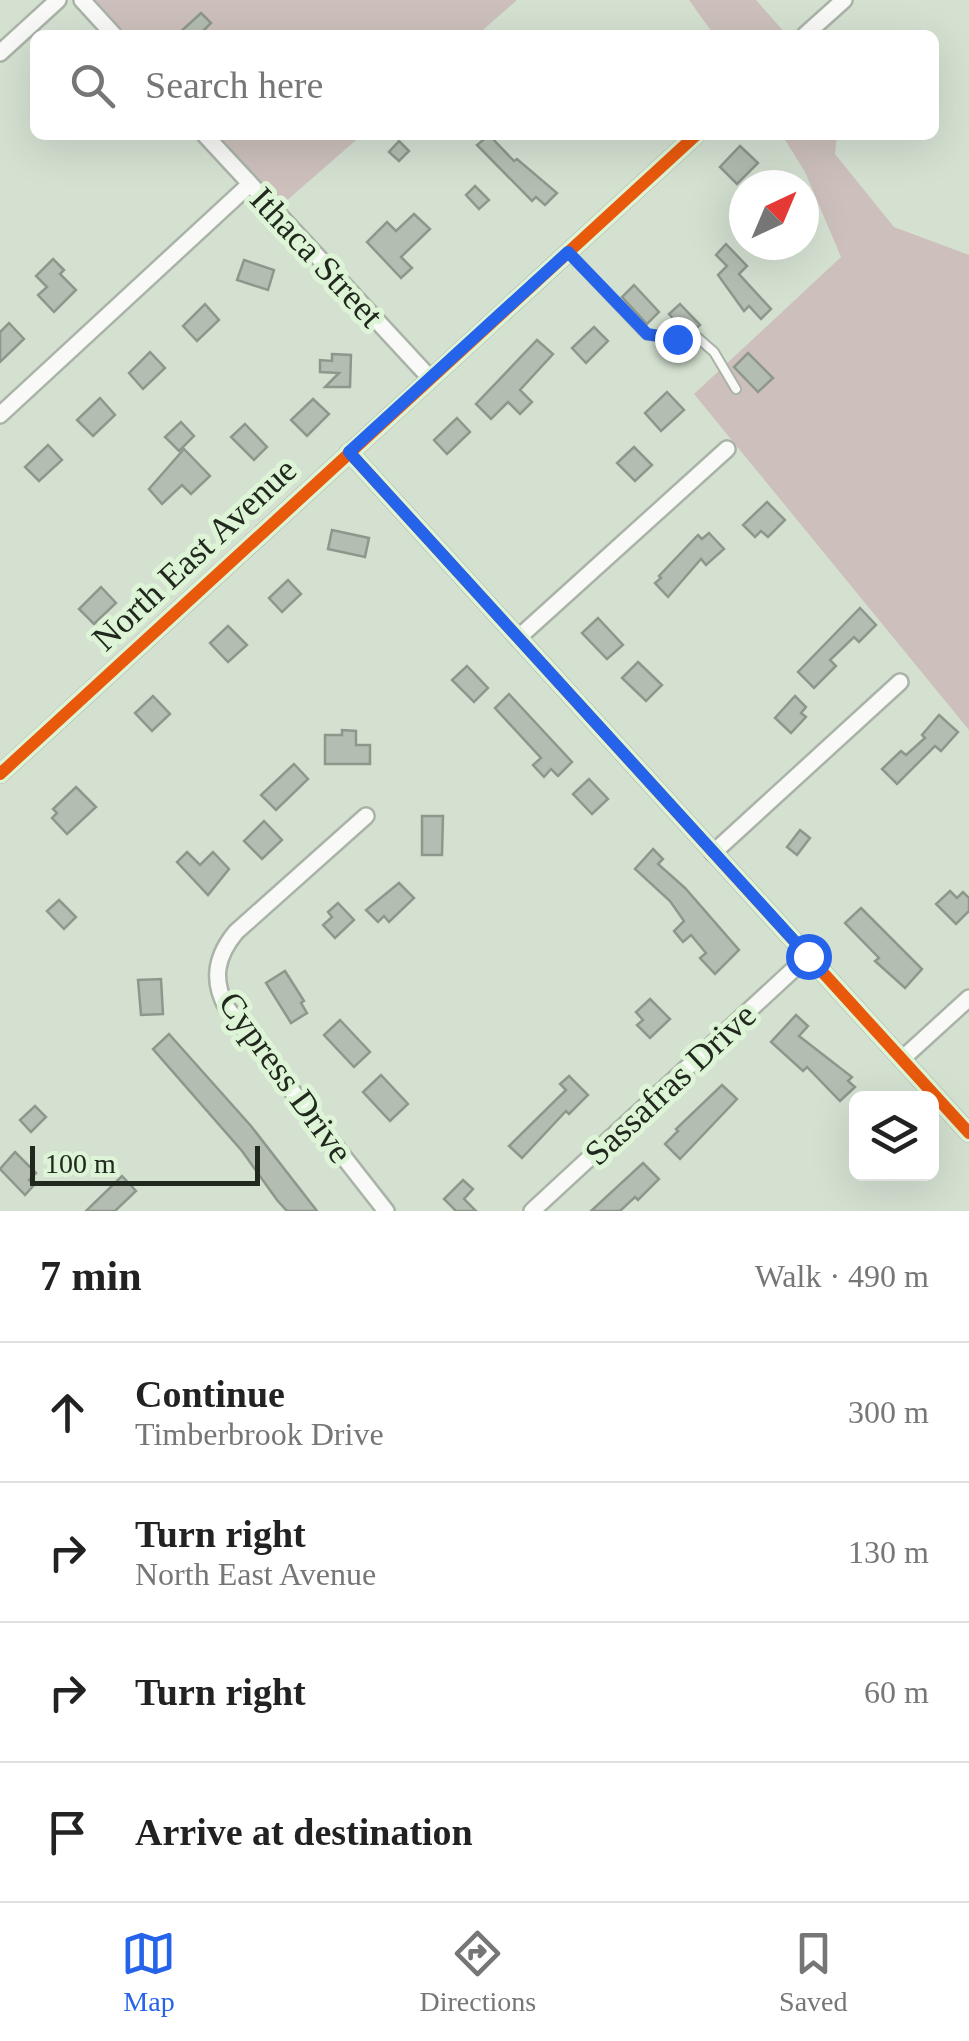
<!DOCTYPE html>
<html lang="en">
<head>
<meta charset="utf-8">
<style>
  body { margin:0; font-family:Georgia,serif; background:#f6f6f6; color:#222 }
  .controls { position:absolute; right:30px; bottom:30px; display:grid; overflow:hidden; border-radius:15px; box-shadow:0 10px 40px #0002 }
  .controls button { width:90px; height:90px; display:grid; place-items:center; padding:0; border:0; border-bottom:2px solid #e0e0e0; background:#fff; color:#222; font:50px sans-serif }
  .compass { position:absolute; left:729px; top:170px; width:90px; height:90px; border-radius:50%; background:#fff; box-shadow:0 10px 40px #0002; rotate:44deg }
  .scale { position:absolute; left:30px; bottom:25px; width:230px; box-sizing:border-box; padding-left:10px; border:5px solid #21291e; border-top:0; font-size:28px; line-height:35px; white-space:nowrap; color:#21291e; -webkit-text-stroke:8px #def4d7; paint-order:stroke }
  .stop { position:absolute; width:30px; height:30px; margin:-22px; border:8px solid #2563eb; border-radius:50%; background:#fff }
  .stop.end { background:#2563eb; border-color:#fff; box-shadow:0 2px 10px #0008 }
  .list { margin:0; padding:0; list-style:none }
  h2 { display:flex; justify-content:space-between; align-items:center; height:130px; margin:0; padding:0 40px; font-size:42px }
  h2 small { font-size:32px; font-weight:400; color:#767676 }
  .list li { display:grid; grid-template-columns:65px 1fr auto; gap:30px; align-items:center; box-sizing:border-box; height:140px; padding:0 40px; border-top:2px solid #e0e0e0 }
  .list b { display:block; font-size:38px; white-space:nowrap }
  .list p { margin:0; font-size:32px; white-space:nowrap; color:#767676 }
  .list em { font-size:32px; font-style:normal; color:#767676 }
  .icon { flex:none; width:55px; height:55px; fill:none; stroke:currentColor; stroke-width:2; stroke-linecap:round; stroke-linejoin:round }
  .map { position:relative; flex:none; width:969px; height:1211px; overflow:hidden }
  .search { position:absolute; background:#fff; box-shadow:0 10px 40px #0002; left:30px; right:30px; top:30px; height:110px; display:flex; align-items:center; gap:25px; box-sizing:border-box; padding:0 35px; border-radius:15px; color:#767676; font-size:38px }
  .sheet { height:690px; background:#fff }
  nav { display:flex; justify-content:space-around; align-items:center; box-sizing:border-box; height:140px; border-top:2px solid #e0e0e0; background:#fff; font-size:28px; color:#767676 }
  nav a { display:grid; justify-items:center; gap:5px }
  nav .on { color:#2563eb }
  .map>svg:first-child { display:block }
  .green { fill:#cdc0bc }
  .building { fill:#b3bdb1; stroke:#8e978b; stroke-width:2.5 }
  .lines { fill:none; stroke-linecap:round; stroke-linejoin:round }
  .lane-casing { stroke:#aab3a7; stroke-width:12 }
  .street-casing { stroke:#aab3a7; stroke-width:20 }
  .lane { stroke:#f9faf8; stroke-width:8 }
  .street { stroke:#f9faf8; stroke-width:15 }
  .cycleway-casing { stroke:#def4d7; stroke-width:19 }
  .cycleway { stroke:#e8590c; stroke-width:12 }
  .route { stroke:#2563eb; stroke-width:12 }
  .labels { text-anchor:middle; stroke-width:10; stroke-linejoin:round; paint-order:stroke }
  .street-label { font-size:35px; fill:#21291e; stroke:#def4d7 }
</style>
</head>
<body>
<div class="map">
<svg width="969" height="1211" viewBox="0 0 969 1211">
  <rect width="100%" height="100%" fill="#d4e1d1"/>
  <g class="green">
    <path d="M 82,0 L 516,0 L 516,1 L 477,35 L 115,35 Z"/>
    <path d="M 689,0 L 756,0 L 787,35 L 714,35 Z"/>
    <path d="M 208,135 L 362,135 L 277,209 Z"/>
    <path d="M 782,135 L 837,135 L 835,154 L 894,227 L 969,255 L 969,730 L 694,394 L 841,257 L 805,172 Z"/>
  </g>
  <g class="building">
    <path d="M 201,13 L 211,23 L 199,35 L 177,35 Z"/>
    <path d="M 489,135 L 514,161 L 517,159 L 557,193 L 545,205 L 536,197 L 532,201 L 477,145 Z"/>
    <path d="M 399,141 L 409,151 L 399,161 L 389,152 Z"/>
    <path d="M 740,146 L 758,163 L 737,184 L 720,167 Z"/>
    <path d="M 475,186 L 489,200 L 479,209 L 466,195 Z"/>
    <path d="M 414,214 L 430,229 L 401,257 L 412,268 L 401,278 L 367,242 L 387,222 L 396,231 Z"/>
    <path d="M 726,244 L 747,266 L 739,274 L 771,309 L 761,319 L 749,306 L 744,311 L 718,275 L 727,266 L 716,255 Z"/>
    <path d="M 53,259 L 64,270 L 60,274 L 76,290 L 54,312 L 38,295 L 47,287 L 36,276 Z"/>
    <path d="M 244,260 L 274,270 L 268,290 L 237,280 Z"/>
    <path d="M 634,285 L 659,312 L 647,324 L 622,297 Z"/>
    <path d="M 205,304 L 219,320 L 197,341 L 183,326 Z"/>
    <path d="M 680,304 L 700,325 L 694,330 L 684,330 L 669,314 Z"/>
    <path d="M 9,323 L 24,339 L 0,362 L 0,332 Z"/>
    <path d="M 594,327 L 608,341 L 586,363 L 572,348 Z"/>
    <path d="M 537,340 L 553,354 L 520,390 L 532,402 L 520,414 L 508,402 L 491,419 L 476,404 Z"/>
    <path d="M 150,352 L 165,368 L 143,389 L 129,373 Z"/>
    <path d="M 748,353 L 773,378 L 758,392 L 734,367 Z"/>
    <path d="M 332,354 L 351,355 L 350,387 L 325,387 L 339,373 L 320,372 L 320,360 L 332,361 Z"/>
    <path d="M 667,392 L 684,410 L 661,431 L 645,413 Z"/>
    <path d="M 100,398 L 115,415 L 93,436 L 77,420 Z"/>
    <path d="M 313,399 L 329,414 L 307,436 L 291,420 Z"/>
    <path d="M 457,418 L 470,432 L 447,454 L 434,440 Z"/>
    <path d="M 181,422 L 194,436 L 179,451 L 165,437 Z"/>
    <path d="M 245,424 L 267,447 L 254,460 L 231,437 Z"/>
    <path d="M 48,445 L 62,460 L 39,481 L 25,467 Z"/>
    <path d="M 634,447 L 652,465 L 635,481 L 617,463 Z"/>
    <path d="M 184,449 L 210,476 L 191,494 L 182,485 L 162,504 L 149,489 Z"/>
    <path d="M 767,502 L 785,520 L 768,537 L 761,531 L 755,537 L 743,525 Z"/>
    <path d="M 332,530 L 369,538 L 365,557 L 328,549 Z"/>
    <path d="M 709,533 L 724,549 L 706,565 L 701,559 L 668,597 L 655,583 L 661,578 L 659,576 L 698,535 L 702,539 Z"/>
    <path d="M 288,580 L 301,594 L 282,612 L 269,598 Z"/>
    <path d="M 101,587 L 116,603 L 94,624 L 79,609 Z"/>
    <path d="M 860,608 L 876,625 L 859,642 L 854,637 L 830,660 L 836,666 L 814,688 L 798,672 Z"/>
    <path d="M 598,618 L 623,645 L 607,659 L 582,633 Z"/>
    <path d="M 228,626 L 247,645 L 228,662 L 210,643 Z"/>
    <path d="M 638,662 L 662,685 L 646,701 L 622,678 Z"/>
    <path d="M 467,666 L 488,688 L 474,702 L 452,680 Z"/>
    <path d="M 509,694 L 572,762 L 558,776 L 551,769 L 544,777 L 533,765 L 541,758 L 495,708 Z"/>
    <path d="M 153,696 L 170,714 L 152,731 L 135,713 Z"/>
    <path d="M 795,696 L 806,707 L 801,713 L 806,717 L 791,733 L 775,718 Z"/>
    <path d="M 939,715 L 958,732 L 941,751 L 935,746 L 897,784 L 882,769 L 901,751 L 906,755 L 925,738 L 922,735 Z"/>
    <path d="M 342,730 L 356,731 L 356,745 L 370,745 L 370,764 L 325,764 L 325,735 L 342,735 Z"/>
    <path d="M 294,764 L 308,779 L 276,810 L 261,795 Z"/>
    <path d="M 589,779 L 608,799 L 592,814 L 573,794 Z"/>
    <path d="M 76,787 L 96,807 L 67,834 L 52,818 L 57,813 L 53,809 Z"/>
    <path d="M 422,816 L 443,816 L 442,855 L 422,855 Z"/>
    <path d="M 264,821 L 282,840 L 262,859 L 244,841 Z"/>
    <path d="M 800,830 L 810,838 L 797,855 L 787,847 Z"/>
    <path d="M 653,849 L 663,859 L 658,864 L 685,888 L 739,950 L 715,974 L 700,958 L 706,953 L 691,935 L 683,942 L 674,931 L 684,921 L 670,901 L 635,869 Z"/>
    <path d="M 187,852 L 200,865 L 213,852 L 229,869 L 208,895 L 177,862 Z"/>
    <path d="M 399,883 L 414,898 L 389,922 L 384,916 L 378,922 L 366,910 Z"/>
    <path d="M 950,891 L 957,898 L 963,892 L 969,898 L 969,911 L 956,924 L 936,904 Z"/>
    <path d="M 59,900 L 76,917 L 64,929 L 47,911 Z"/>
    <path d="M 338,903 L 354,920 L 335,938 L 323,925 L 332,917 L 328,912 Z"/>
    <path d="M 861,908 L 922,969 L 905,988 L 875,961 L 879,958 L 845,923 Z"/>
    <path d="M 285,971 L 304,1001 L 301,1003 L 307,1013 L 291,1023 L 266,983 Z"/>
    <path d="M 161,979 L 163,1014 L 141,1015 L 138,980 Z"/>
    <path d="M 650,999 L 670,1019 L 650,1038 L 637,1025 L 643,1020 L 636,1012 Z"/>
    <path d="M 796,1015 L 808,1026 L 799,1036 L 852,1077 L 848,1081 L 855,1087 L 840,1101 L 807,1067 L 803,1071 L 771,1042 Z"/>
    <path d="M 340,1020 L 370,1052 L 354,1067 L 324,1035 Z"/>
    <path d="M 169,1034 L 251,1126 L 317,1211 L 287,1211 L 277,1200 L 242,1151 L 153,1049 Z"/>
    <path d="M 381,1075 L 408,1104 L 390,1121 L 363,1092 Z"/>
    <path d="M 569,1076 L 588,1095 L 569,1114 L 566,1111 L 522,1158 L 509,1146 L 566,1090 L 560,1084 Z"/>
    <path d="M 722,1085 L 737,1099 L 680,1159 L 665,1144 L 678,1131 L 676,1129 Z"/>
    <path d="M 35,1106 L 46,1117 L 31,1132 L 20,1120 Z"/>
    <path d="M 15,1152 L 36,1173 L 29,1180 L 34,1185 L 25,1195 L 0,1169 Z"/>
    <path d="M 643,1163 L 659,1179 L 638,1200 L 635,1197 L 620,1211 L 591,1211 Z"/>
    <path d="M 122,1176 L 136,1191 L 115,1211 L 86,1211 Z"/>
    <path d="M 463,1180 L 473,1189 L 464,1199 L 476,1211 L 456,1211 L 444,1199 Z"/>
  </g>
  <g class="lines">
    <defs>
      <path id="lane" d="M 568,252 L 647,335 L 698,338 L 714,352 L 736,389"/>
      <g id="street">
        <path d="M 82,0 L 114,35"/>
        <path d="M 805,35 L 844,0"/>
        <path d="M 0,53 L 58,0"/>
        <path d="M 205,135 L 430,378"/>
        <path d="M 0,415 L 250,184"/>
        <path d="M 349,452 L 969,1133"/>
        <path d="M 518,638 L 727,449"/>
        <path d="M 0,774 L 696,135"/>
        <path d="M 366,816 L 236,932 C 216,956 211,980 227,1008 L 386,1211"/>
        <path d="M 713,853 L 900,682"/>
        <path d="M 902,1059 L 969,998"/>
        <path d="M 532,1211 L 808,956"/>
      </g>
    </defs>
    <use href="#lane" class="lane-casing"/>
    <use href="#street" class="street-casing"/>
    <use href="#lane" class="lane"/>
    <use href="#street" class="street"/>
    <defs>
      <g id="cycleway">
        <path d="M 349,452 L 969,1133"/>
        <path d="M 0,774 L 696,135"/>
      </g>
    </defs>
    <use href="#cycleway" class="cycleway-casing"/>
    <use href="#cycleway" class="cycleway"/>
  </g>
  <g class="lines">
    <path class="route" d="M 677,339 L 647,334 L 568,252 L 349,452 L 808,956"/>
  </g>
  <g class="labels">
    <g class="street-label">
      <text transform="translate(317 257) rotate(47)" y="12">Ithaca Street</text>
      <text transform="translate(194 554) rotate(-43)" y="12">North East Avenue</text>
      <text transform="translate(286 1077) rotate(54)" y="12">Cypress Drive</text>
      <text transform="translate(670 1084) rotate(-43)" y="12">Sassafras Drive</text>
    </g>
  </g>
</svg>
<div class="controls">
<button><svg class="icon" aria-label="layers" viewBox="0 0 24 24"><path d="M12 4l9 5-9 5-9-5zM3 14l9 5 9-5"/></svg></button>
</div>
<svg class="compass" viewBox="-18 -18 36 36"><path d="M0-13l5 13h-10z" fill="#e53935"/><path d="M0 13l5-13h-10z" fill="#767676"/></svg>
<div class="scale">100 m</div>
<div class="stop" style="left:808px;top:956px"></div>
<div class="stop end" style="left:677px;top:339px"></div>
<div class="search"><svg class="icon" aria-label="search" viewBox="0 0 24 24"><circle cx="10" cy="10" r="6"/><path d="M15 15l6 6"/></svg>Search here</div>
</div>
<section class="sheet">
<h2>7 min<small>Walk · 490 m</small></h2>
<ul class="list">
<li><svg class="icon" aria-label="ahead" viewBox="0 0 24 24"><path d="M12 20V5M6 11l6-6 6 6"/></svg><div><b>Continue</b><p>Timberbrook Drive</p></div><em>300 m</em></li>
<li><svg class="icon" aria-label="right" viewBox="0 0 24 24"><path d="M7 20v-9h11M14 6l5 5-5 5"/></svg><div><b>Turn right</b><p>North East Avenue</p></div><em>130 m</em></li>
<li><svg class="icon" aria-label="right" viewBox="0 0 24 24"><path d="M7 20v-9h11M14 6l5 5-5 5"/></svg><div><b>Turn right</b></div><em>60 m</em></li>
<li><svg class="icon" aria-label="arrive" viewBox="0 0 24 24"><path d="M6 21V4h12l-3 4 3 4H6"/></svg><div><b>Arrive at destination</b></div></li>
</ul>
</section>
<nav>
<a class="on"><svg class="icon" aria-label="map" viewBox="0 0 24 24"><path d="M3 6l6-2 6 2 6-2v14l-6 2-6-2-6 2zM9 4v14M15 6v14"/></svg>Map</a>
<a><svg class="icon" aria-label="directions" viewBox="0 0 24 24"><path d="M12 3l9 9-9 9-9-9zM9 14v-3h6M13 9l2 2-2 2"/></svg>Directions</a>
<a><svg class="icon" aria-label="saved" viewBox="0 0 24 24"><path d="M7 4h10v16l-5-4-5 4z"/></svg>Saved</a>
</nav>
</body>
</html>
